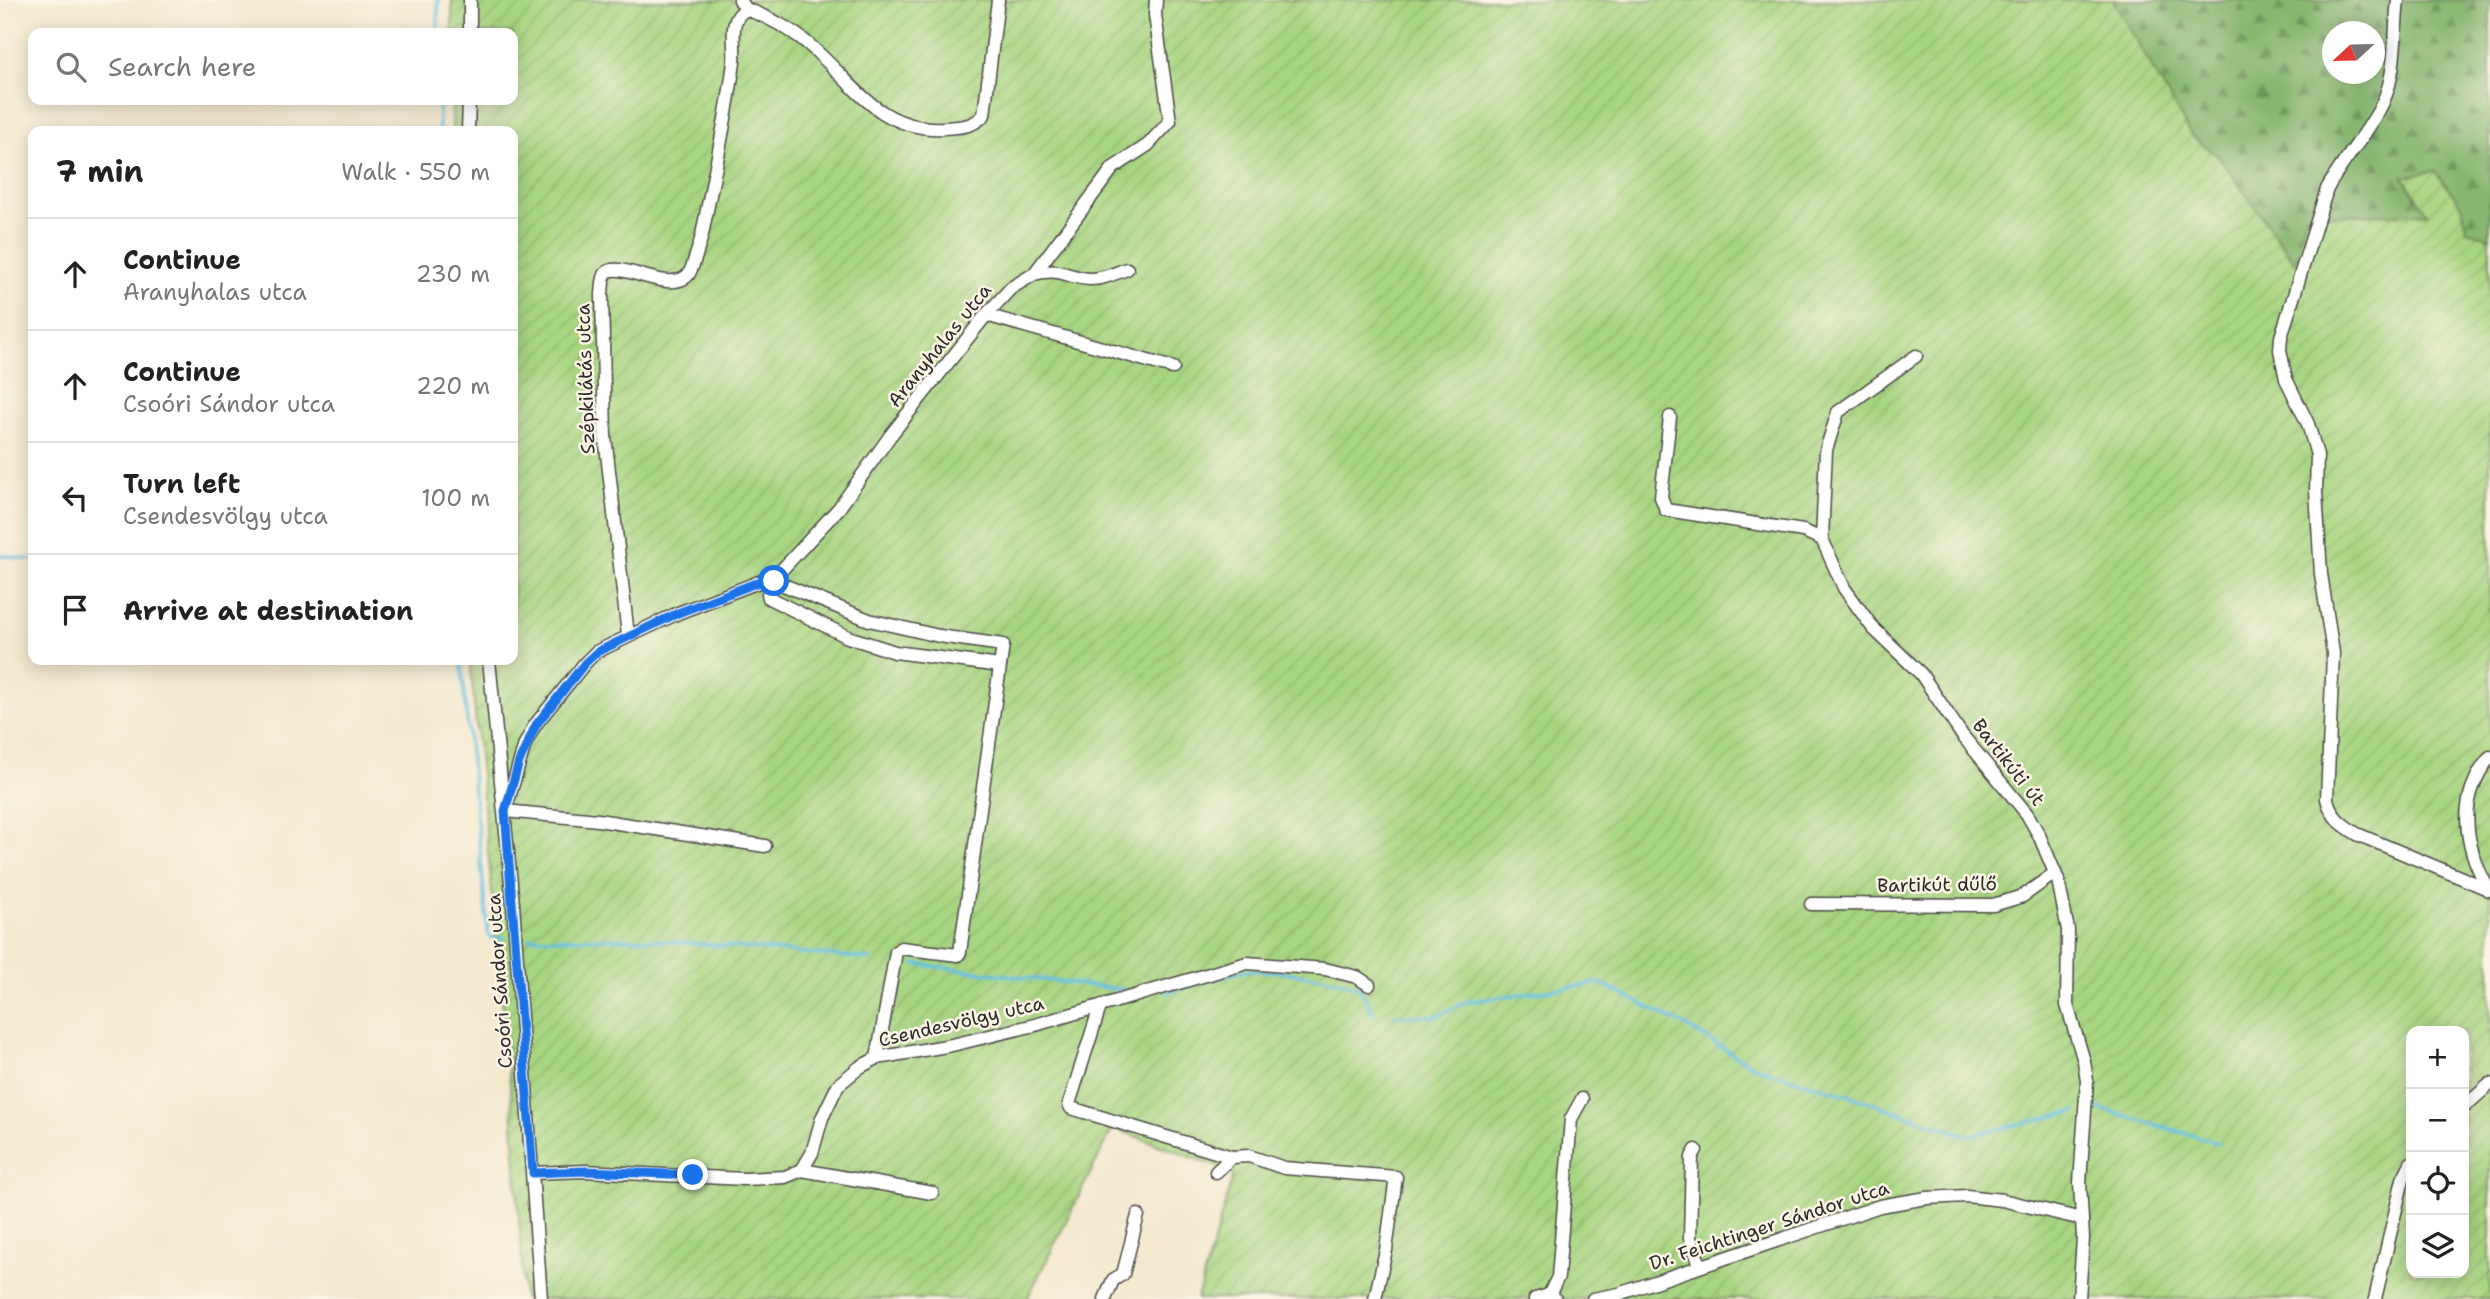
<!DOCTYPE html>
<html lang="en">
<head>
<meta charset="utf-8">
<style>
  body { margin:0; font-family:"Shantell Sans",sans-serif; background:#f2f2f2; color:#222 }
  .controls { position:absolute; right:21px; bottom:21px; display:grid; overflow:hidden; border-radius:14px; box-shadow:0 4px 18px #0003 }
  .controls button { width:63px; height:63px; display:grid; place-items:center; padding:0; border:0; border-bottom:2px solid #e0e0e0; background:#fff; color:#222; font:35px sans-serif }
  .compass { position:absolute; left:2322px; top:21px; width:63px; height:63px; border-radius:50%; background:#fff; box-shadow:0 4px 18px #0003; rotate:248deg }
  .stop { position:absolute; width:21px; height:21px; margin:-16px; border:5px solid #1a73e8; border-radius:50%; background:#fff }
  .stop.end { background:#1a73e8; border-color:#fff; box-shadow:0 2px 7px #0008 }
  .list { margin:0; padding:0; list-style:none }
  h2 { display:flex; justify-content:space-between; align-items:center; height:91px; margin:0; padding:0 28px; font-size:30px }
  h2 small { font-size:23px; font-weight:400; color:#767676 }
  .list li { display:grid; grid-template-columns:46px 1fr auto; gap:21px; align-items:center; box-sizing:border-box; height:112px; padding:0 28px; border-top:2px solid #e0e0e0 }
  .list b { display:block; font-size:26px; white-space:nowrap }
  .list p { margin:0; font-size:23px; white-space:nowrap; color:#767676 }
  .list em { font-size:23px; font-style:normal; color:#767676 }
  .icon { flex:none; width:38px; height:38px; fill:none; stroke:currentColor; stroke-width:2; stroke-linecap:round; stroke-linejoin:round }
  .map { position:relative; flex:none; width:2490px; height:1299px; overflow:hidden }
  .search { position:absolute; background:#fff; box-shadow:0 4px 18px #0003; left:28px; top:28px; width:490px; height:77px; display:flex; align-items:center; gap:18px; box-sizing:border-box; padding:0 24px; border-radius:14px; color:#767676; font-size:26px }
  .panel { position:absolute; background:#fff; box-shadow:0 4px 18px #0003; left:28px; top:126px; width:490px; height:539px; border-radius:14px }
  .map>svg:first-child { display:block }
  .forest { fill:url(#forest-firs); stroke:#58704e; stroke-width:2; fill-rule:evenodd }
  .garden { fill:url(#garden-furrows); stroke:#6a8056; stroke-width:2; fill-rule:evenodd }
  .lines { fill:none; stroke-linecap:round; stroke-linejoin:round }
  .stream { stroke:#65bfe2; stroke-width:3.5 }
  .minor-casing { stroke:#494844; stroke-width:15 }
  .minor { stroke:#fff; stroke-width:12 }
  .route { stroke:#1a73e8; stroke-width:9 }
  .labels { text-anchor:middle; stroke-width:5; stroke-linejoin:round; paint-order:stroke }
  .street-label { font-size:19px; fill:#2b2b2b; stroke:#fcf5e5 }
</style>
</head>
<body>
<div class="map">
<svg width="2490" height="1299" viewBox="0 0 2490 1299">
  <defs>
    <pattern id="forest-firs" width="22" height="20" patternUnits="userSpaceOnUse" patternTransform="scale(1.75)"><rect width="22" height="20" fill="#86b670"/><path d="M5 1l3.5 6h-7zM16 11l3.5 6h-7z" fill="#6e945c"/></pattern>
    <pattern id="garden-furrows" width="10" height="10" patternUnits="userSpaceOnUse" patternTransform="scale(1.75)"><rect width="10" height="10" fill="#a8d582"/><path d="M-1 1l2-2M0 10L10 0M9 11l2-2" fill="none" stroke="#91b770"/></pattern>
  </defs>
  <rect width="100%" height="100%" fill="#fcf5e5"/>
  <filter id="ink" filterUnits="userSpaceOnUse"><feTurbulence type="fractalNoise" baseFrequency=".0143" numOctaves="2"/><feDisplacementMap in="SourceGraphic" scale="14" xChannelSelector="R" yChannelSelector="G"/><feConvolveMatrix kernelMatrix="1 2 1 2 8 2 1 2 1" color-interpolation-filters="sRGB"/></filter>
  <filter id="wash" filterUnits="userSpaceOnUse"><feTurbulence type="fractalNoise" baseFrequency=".00686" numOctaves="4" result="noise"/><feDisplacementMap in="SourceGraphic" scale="28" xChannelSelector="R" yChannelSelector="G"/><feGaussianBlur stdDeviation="1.57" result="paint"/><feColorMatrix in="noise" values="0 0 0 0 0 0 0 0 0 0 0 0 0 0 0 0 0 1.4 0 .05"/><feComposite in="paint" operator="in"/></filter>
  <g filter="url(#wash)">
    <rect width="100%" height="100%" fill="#f4e9cf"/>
    <path class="forest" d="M 2113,0 L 2490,0 L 2490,239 L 2467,230 L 2462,206 L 2435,171 L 2403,178 L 2428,214 L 2375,216 L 2296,264 L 2220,158 L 2191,135 ZM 2332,32 L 2374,32 L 2374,74 L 2332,74 Z"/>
    <path class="garden" d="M 452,0 L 2113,0 L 2191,135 L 2220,158 L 2295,263 L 2306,215 L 2428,214 L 2403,177 L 2435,171 L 2462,206 L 2467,230 L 2490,239 L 2490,1299 L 1197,1299 L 1234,1173 L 1113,1128 L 1027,1299 L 524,1299 L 512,1105 L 470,660 L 513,660 L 513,131 L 452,131 L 452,100 L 513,100 L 513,33 L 452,33 ZM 2411,1031 L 2464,1031 L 2464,1273 L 2411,1273 Z"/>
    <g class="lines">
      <g class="stream">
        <path d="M 438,0 L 438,33"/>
        <path d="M 439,100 L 439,131"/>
        <path d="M 0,555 L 33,560"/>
        <path d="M 461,660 L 488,933 L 492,938 L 505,938"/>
        <path d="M 530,938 L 642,939 L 871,959"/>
        <path d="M 915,964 L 1126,990"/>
        <path d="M 1167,993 C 1192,986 1220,974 1246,971 C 1263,969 1345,978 1358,988 C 1367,994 1367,1007 1375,1015"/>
        <path d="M 1394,1016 L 1438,1016 L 1465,1002 L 1600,983 L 1684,1025 L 1755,1067 L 1854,1097 L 1968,1136 L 2076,1111"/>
        <path d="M 2097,1108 L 2219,1143"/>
      </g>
    </g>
  </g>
  <g filter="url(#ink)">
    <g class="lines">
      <defs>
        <g id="minor">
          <path d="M 740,0 L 746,9 C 766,16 791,29 807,43 C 853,81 877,132 945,128 C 961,127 973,127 984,115 L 998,0"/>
          <path d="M 2398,0 C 2394,33 2397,71 2383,102 C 2369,133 2343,159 2327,189 L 2281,337 L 2280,350 L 2286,379 L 2308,424 L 2317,455 L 2316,491 L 2321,574 L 2333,653 L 2327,799 C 2332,818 2341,824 2357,834 L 2488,889"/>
          <path d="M 470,33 L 470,0"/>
          <path d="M 468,131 L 469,100"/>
          <path d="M 1034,274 C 1064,267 1064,277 1089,279 C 1102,280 1115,273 1127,269"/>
          <path d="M 986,315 L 1173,368"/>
          <path d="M 1670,417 L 1661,497 L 1666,510 L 1803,531 L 1822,539 L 1844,588 L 1873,628 L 1921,674 L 1962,735 L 2027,814 L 2039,835 L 2058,880 L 2068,930 L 2067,1005 L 2084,1061 L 2087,1081 L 2080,1183 L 2083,1238 L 2079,1299"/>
          <path d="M 1822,539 L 1826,450 L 1838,412 L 1916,356"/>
          <path d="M 777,575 L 768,594 L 769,598 L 848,637 L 895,652 L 1000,666"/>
          <path d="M 774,581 L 869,620 L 939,636 L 1003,645 L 960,952 L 958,955 L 901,948 L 896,952 L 877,1058"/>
          <path d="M 628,635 L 605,436 L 602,294 C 603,288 602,278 606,273 C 619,259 669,295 688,275 C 692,271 702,237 703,230 C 714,174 727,118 734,62 C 736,43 727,20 746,9"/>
          <path d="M 489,660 L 513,904 L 541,1299"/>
          <path d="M 505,811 L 525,744 L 535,725 L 585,663 L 596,652 L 678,613 L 777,575 L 839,508 L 890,436 L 986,315 L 1011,288 L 1034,274 L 1113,168 L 1148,145 L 1170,121 L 1155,15 L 1156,0"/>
          <path d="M 505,811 L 598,820 L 765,846"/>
          <path d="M 2489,890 C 2464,846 2456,799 2490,757"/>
          <path d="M 1811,904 L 1993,905 L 2023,896 L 2055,873"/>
          <path d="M 1100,1007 L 1069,1104 L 1071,1108 L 1232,1157"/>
          <path d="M 2464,1107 L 2490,1084"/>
          <path d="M 1696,1150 L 1692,1157 L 1690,1238 L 1700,1265"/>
          <path d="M 802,1170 L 932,1193"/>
          <path d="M 1216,1172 L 1232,1157 L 1249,1156 L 1284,1168 L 1396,1177 L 1386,1250 L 1375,1299"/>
          <path d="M 533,1173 L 585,1171 L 744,1179 L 785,1177 L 802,1170 L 812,1153 L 822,1118 L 838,1085 L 860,1067 L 877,1058 L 952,1045 L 1035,1025 L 1247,963 L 1325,969 L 1357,977 L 1369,985"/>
          <path d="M 1549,1295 L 1558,1277 L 1571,1119 L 1582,1099"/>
          <path d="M 1105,1299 L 1113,1280 L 1123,1274 L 1138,1215"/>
          <path d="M 1535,1299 L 1549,1295 L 1555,1299"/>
          <path d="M 1593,1299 L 1619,1294 L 1880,1206 L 1927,1198 L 1967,1196 L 2002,1200 L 2082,1219"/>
          <path d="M 2375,1299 L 2403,1179 L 2411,1163"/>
        </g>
      </defs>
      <use href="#minor" class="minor-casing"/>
      <use href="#minor" class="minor"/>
    </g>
  </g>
  <g class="lines" filter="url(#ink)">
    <path class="route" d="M 693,1175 L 585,1171 L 533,1173 L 505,811 L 519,762 L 536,725 L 585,663 L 597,652 L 678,613 L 777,575 L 774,581"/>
  </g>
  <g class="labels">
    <g class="street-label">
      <text transform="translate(939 345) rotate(-51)" y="7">Aranyhalas utca</text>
      <text transform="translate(585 379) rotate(-92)" y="7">Szépkilátás utca</text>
      <text transform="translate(2009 762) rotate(52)" y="7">Bartikúti út</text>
      <text transform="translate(1937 884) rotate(-1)" y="7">Bartikút dűlő</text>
      <text transform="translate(499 981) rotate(-94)" y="7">Csoóri Sándor utca</text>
      <text transform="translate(961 1021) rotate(-13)" y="7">Csendesvölgy utca</text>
      <text transform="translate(1769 1225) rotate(-18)" y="7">Dr. Feichtinger Sándor utca</text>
    </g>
  </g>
</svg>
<div class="controls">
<button>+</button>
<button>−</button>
<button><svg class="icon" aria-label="locate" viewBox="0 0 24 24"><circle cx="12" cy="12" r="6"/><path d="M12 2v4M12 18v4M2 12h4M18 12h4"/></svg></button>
<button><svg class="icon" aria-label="layers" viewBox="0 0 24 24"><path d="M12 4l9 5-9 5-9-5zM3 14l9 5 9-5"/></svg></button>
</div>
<svg class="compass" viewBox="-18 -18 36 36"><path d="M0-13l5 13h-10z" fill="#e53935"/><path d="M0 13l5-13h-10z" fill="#767676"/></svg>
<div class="stop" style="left:774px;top:581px"></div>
<div class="stop end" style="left:693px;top:1175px"></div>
<div class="search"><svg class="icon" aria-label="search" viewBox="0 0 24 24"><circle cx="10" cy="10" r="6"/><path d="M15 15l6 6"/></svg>Search here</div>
<section class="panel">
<h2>7 min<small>Walk · 550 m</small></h2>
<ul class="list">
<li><svg class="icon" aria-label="ahead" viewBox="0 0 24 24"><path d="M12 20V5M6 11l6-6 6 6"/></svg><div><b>Continue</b><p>Aranyhalas utca</p></div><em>230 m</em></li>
<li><svg class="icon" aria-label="ahead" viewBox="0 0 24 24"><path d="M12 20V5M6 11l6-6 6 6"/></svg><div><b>Continue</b><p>Csoóri Sándor utca</p></div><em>220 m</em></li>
<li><svg class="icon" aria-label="left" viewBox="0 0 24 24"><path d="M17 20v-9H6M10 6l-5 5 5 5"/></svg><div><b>Turn left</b><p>Csendesvölgy utca</p></div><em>100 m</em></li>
<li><svg class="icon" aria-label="arrive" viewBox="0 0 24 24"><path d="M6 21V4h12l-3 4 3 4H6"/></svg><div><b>Arrive at destination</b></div></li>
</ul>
</section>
</div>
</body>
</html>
